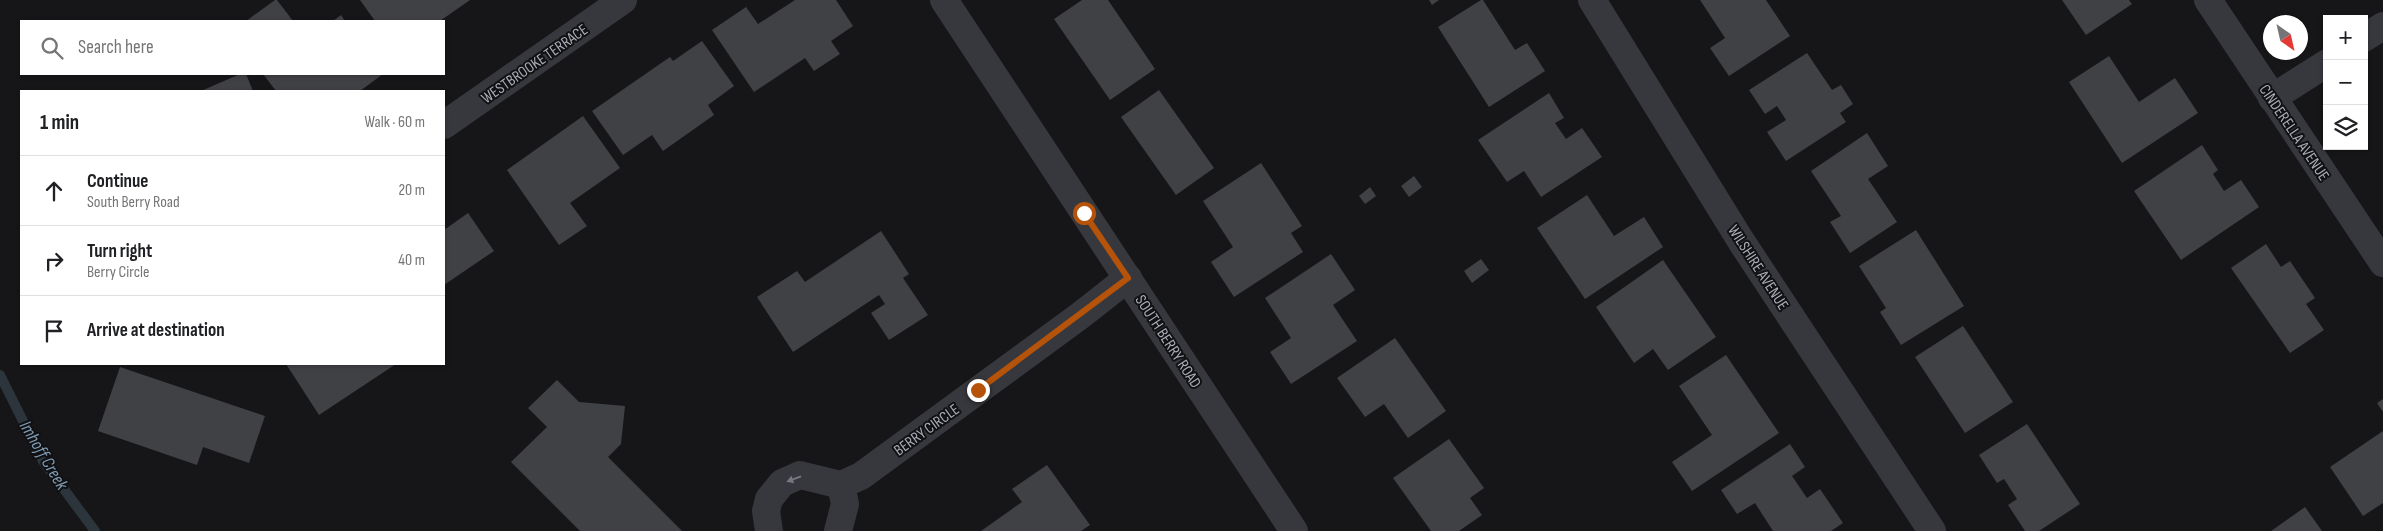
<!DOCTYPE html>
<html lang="en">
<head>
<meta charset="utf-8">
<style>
  body { margin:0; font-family:"Sofia Sans Condensed",sans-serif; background:#f2f2f2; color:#202124 }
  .controls { position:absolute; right:15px; top:15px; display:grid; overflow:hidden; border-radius:0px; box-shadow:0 1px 4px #0004 }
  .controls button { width:45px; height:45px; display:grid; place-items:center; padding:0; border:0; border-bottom:1px solid #e0e0e0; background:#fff; color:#202124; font:25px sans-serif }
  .compass { position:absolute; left:2263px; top:15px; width:45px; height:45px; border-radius:50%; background:#fff; box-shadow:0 1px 4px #0004; rotate:146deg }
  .stop { position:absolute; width:15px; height:15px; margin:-11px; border:4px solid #b45309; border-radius:50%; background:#fff }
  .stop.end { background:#b45309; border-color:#fff; box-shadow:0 1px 5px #0008 }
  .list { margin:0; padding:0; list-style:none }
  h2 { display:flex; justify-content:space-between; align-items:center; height:65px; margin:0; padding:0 20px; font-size:21px }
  h2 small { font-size:16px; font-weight:400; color:#757577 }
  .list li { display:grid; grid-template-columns:32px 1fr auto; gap:15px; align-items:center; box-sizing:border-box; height:70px; padding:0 20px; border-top:1px solid #e0e0e0 }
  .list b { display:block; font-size:19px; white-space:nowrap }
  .list p { margin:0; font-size:16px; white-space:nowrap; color:#757577 }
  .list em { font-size:16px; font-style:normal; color:#757577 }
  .icon { flex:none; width:28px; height:28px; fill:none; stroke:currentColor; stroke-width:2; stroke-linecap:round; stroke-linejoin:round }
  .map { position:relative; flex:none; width:2383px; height:531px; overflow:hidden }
  .search { position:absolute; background:#fff; box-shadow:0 1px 4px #0004; left:20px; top:20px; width:425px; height:55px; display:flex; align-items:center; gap:12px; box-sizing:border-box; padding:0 18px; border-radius:0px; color:#757577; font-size:19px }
  .panel { position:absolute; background:#fff; box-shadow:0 1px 4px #0004; left:20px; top:90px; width:425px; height:275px; border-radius:0px }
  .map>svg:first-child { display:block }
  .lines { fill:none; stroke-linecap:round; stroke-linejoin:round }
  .stream { stroke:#2c353c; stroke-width:10 }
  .building { fill:#404145 }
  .minor { stroke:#37383d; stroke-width:28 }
  .oneway { fill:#757881 }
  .route { stroke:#b45309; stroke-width:6 }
  .labels { text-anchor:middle; stroke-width:4; stroke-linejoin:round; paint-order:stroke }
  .street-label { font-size:16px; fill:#a8adb8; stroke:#111113 }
  .water-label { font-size:18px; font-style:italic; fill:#7f9bb3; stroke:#111113 }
</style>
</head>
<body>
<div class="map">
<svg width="2383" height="531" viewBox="0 0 2383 531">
  <rect width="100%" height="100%" fill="#161618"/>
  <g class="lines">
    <path class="stream" d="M 0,375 L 43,461 L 95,531"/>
  </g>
  <g class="building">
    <path d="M 275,0 L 277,0 L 293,21 L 246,21 Z"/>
    <path d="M 360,0 L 470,0 L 440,21 L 375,21 Z"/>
    <path d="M 795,0 L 836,0 L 853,26 L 831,41 L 840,54 L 814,71 L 805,58 L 754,92 L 712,30 L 746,7 L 758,24 Z"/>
    <path d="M 1082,0 L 1108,0 L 1155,69 L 1110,100 L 1054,19 Z"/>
    <path d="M 1429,0 L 1439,0 L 1432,5 Z"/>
    <path d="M 1481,0 L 1483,0 L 1515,50 L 1527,43 L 1545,71 L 1489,107 L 1438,27 Z"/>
    <path d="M 1700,0 L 1766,0 L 1790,36 L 1729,76 L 1710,48 L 1725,38 Z"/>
    <path d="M 2062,0 L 2129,0 L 2132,4 L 2086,35 Z"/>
    <path d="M 341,15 L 345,21 L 333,21 Z"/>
    <path d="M 702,41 L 734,86 L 708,105 L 714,115 L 663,151 L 652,135 L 623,155 L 592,111 L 670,57 L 673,61 Z"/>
    <path d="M 1807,53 L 1832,90 L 1841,85 L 1853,104 L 1840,113 L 1846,122 L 1786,161 L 1767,132 L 1786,120 L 1777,106 L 1765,114 L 1749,90 Z"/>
    <path d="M 2109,56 L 2139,102 L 2175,78 L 2198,113 L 2122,163 L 2069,82 Z"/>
    <path d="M 240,74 L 246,74 L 253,91 L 201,91 Z"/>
    <path d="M 263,74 L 383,74 L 360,91 L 276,91 Z"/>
    <path d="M 1159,90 L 1214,168 L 1176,195 L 1121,117 Z"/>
    <path d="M 1549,93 L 1564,118 L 1555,123 L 1566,139 L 1582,128 L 1602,157 L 1541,197 L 1524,171 L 1507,182 L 1478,140 Z"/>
    <path d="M 583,116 L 620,168 L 570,203 L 587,226 L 559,245 L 507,170 Z"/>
    <path d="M 1867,133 L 1888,166 L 1868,179 L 1897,222 L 1850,253 L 1830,222 L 1841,216 L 1811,171 Z"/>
    <path d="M 2202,145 L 2218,170 L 2213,174 L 2224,191 L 2241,180 L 2259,207 L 2181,260 L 2134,191 Z"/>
    <path d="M 1261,163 L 1302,226 L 1291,233 L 1303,252 L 1234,297 L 1211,262 L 1233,247 L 1203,201 Z"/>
    <path d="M 1414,176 L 1422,187 L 1409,197 L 1401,186 Z"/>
    <path d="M 1370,187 L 1376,196 L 1365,204 L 1359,196 Z"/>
    <path d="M 1587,195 L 1614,236 L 1644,217 L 1663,247 L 1585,299 L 1537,228 Z"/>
    <path d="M 468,213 L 494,251 L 444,285 L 444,230 Z"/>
    <path d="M 1916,230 L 1964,306 L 1901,345 L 1880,312 L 1886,308 L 1859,266 Z"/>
    <path d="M 881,231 L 909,274 L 903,278 L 928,315 L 889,340 L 871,313 L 885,304 L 879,295 L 793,352 L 757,297 L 797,271 L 805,282 Z"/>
    <path d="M 2266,244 L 2281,267 L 2290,261 L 2315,298 L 2306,304 L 2324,330 L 2290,353 L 2231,268 Z"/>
    <path d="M 1331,254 L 1355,290 L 1333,305 L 1357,341 L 1291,384 L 1270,352 L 1291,338 L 1265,298 Z"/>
    <path d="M 1481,259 L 1489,270 L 1472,283 L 1464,271 Z"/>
    <path d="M 1663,260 L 1716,337 L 1668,370 L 1653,349 L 1634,363 L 1596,307 Z"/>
    <path d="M 1963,326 L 2013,402 L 1965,433 L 1915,357 Z"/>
    <path d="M 1395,338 L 1446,411 L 1408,438 L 1384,404 L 1365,417 L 1337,378 Z"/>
    <path d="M 1726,355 L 1779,433 L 1692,491 L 1672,462 L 1712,435 L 1679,386 Z"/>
    <path d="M 286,364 L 396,364 L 319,415 Z"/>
    <path d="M 120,367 L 265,416 L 249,463 L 203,447 L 197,465 L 98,431 Z"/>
    <path d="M 557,380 L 579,402 L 625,406 L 621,444 L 608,457 L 682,531 L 580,531 L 511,462 L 547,427 L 528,408 Z"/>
    <path d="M 2383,399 L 2383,412 L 2377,403 Z"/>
    <path d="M 2027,424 L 2080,504 L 2039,531 L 2025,531 L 2008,505 L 2017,499 L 2004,479 L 1997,483 L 1979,455 Z"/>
    <path d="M 2383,431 L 2383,503 L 2363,516 L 2330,467 Z"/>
    <path d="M 1449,439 L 1484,488 L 1470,498 L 1482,515 L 1459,531 L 1431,531 L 1393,478 Z"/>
    <path d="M 1790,444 L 1805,467 L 1792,476 L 1807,498 L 1820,489 L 1843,523 L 1831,531 L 1773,531 L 1755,503 L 1737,514 L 1721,490 Z"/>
    <path d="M 1047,465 L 1090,525 L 1081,531 L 981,531 L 1022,502 L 1012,489 Z"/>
    <path d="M 2305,507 L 2322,531 L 2271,531 Z"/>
  </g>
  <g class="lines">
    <g class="minor">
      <path d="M 944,0 L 1294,531"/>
      <path d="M 1592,0 L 1741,241 L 1932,531"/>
      <path d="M 2208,0 L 2383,263"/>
      <path d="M 2364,38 L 2383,26"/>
      <path d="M 2272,98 L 2327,63"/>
      <path d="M 444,125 L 623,0"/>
      <path d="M 769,531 L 766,511 L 769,499 L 782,483 L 800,475 L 841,485 L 861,476 L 1081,315 L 1128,278"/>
      <path d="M 838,531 L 845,504 L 841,485"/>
    </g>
  </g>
  <defs><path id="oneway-solid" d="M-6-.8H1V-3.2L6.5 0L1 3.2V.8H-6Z" transform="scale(1.25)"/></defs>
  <use class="oneway" href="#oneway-solid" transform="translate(794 479) rotate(160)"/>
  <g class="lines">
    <path class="route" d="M 978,390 L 1128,278 L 1084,213"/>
  </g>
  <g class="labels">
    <g class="street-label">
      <text transform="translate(534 63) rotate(-35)" y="6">WESTBROOKE TERRACE</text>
      <text transform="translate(2295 132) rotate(56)" y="6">CINDERELLA AVENUE</text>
      <text transform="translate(1759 267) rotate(57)" y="6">WILSHIRE AVENUE</text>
      <text transform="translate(1169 341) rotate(57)" y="6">SOUTH BERRY ROAD</text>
      <text transform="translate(926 429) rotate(-36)" y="6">BERRY CIRCLE</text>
    </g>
    <g class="water-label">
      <text transform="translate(44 455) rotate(59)" y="6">Imhoff Creek</text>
    </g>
  </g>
</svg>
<div class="controls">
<button>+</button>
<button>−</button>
<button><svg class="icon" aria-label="layers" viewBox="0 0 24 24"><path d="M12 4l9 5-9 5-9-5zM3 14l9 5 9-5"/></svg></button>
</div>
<svg class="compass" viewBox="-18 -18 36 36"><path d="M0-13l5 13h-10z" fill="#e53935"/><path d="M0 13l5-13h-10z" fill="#757577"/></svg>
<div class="stop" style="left:1084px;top:213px"></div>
<div class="stop end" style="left:978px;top:390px"></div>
<div class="search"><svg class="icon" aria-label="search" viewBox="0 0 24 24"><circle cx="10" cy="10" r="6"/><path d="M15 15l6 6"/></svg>Search here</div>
<section class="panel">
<h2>1 min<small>Walk · 60 m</small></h2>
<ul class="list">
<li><svg class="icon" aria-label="ahead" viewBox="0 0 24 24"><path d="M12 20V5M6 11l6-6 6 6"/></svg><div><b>Continue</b><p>South Berry Road</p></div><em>20 m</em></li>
<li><svg class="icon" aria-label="right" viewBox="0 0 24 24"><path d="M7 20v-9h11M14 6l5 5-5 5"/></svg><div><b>Turn right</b><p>Berry Circle</p></div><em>40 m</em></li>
<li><svg class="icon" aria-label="arrive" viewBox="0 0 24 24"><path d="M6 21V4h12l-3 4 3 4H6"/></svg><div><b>Arrive at destination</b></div></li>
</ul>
</section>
</div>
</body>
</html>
